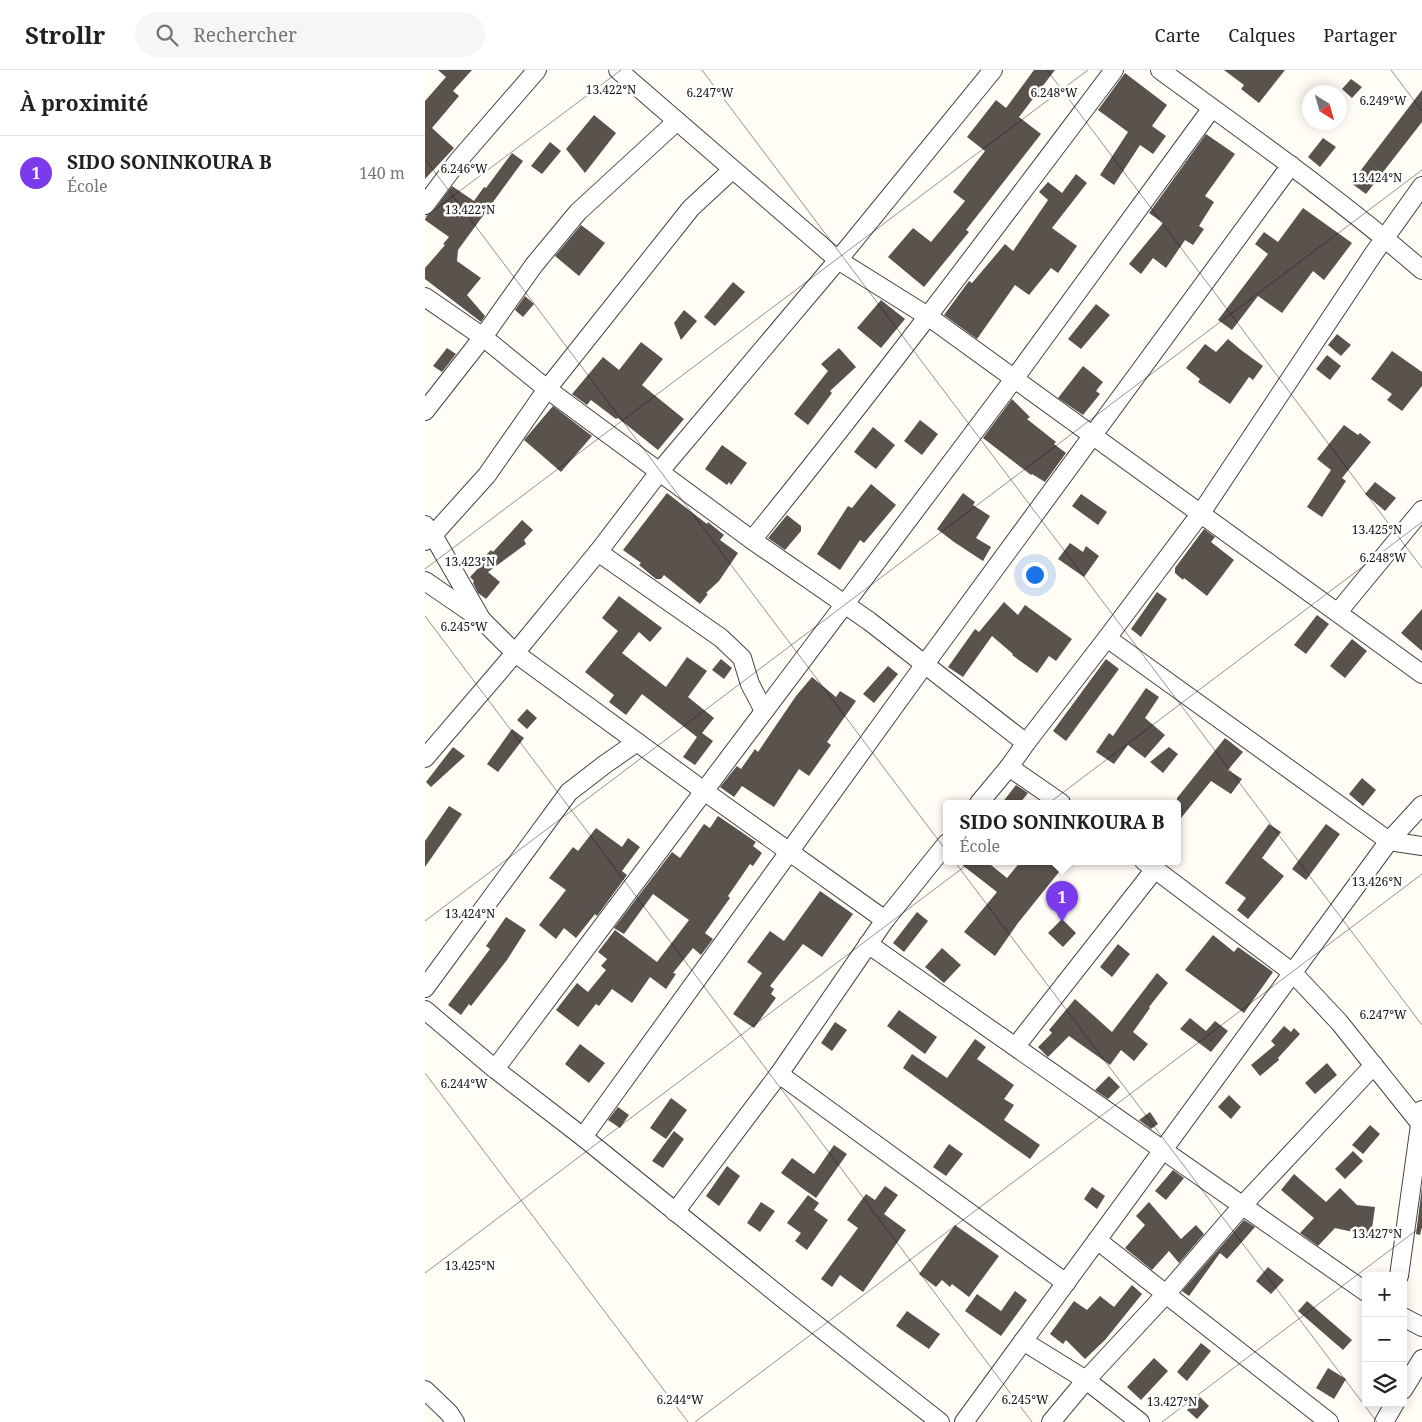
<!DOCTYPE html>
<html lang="fr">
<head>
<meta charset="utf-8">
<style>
  body { margin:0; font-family:"Noto Serif",serif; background:#f6f6f6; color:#202124 }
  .controls { position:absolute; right:15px; bottom:15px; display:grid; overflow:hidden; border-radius:5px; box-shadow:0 2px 12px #0003 }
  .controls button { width:45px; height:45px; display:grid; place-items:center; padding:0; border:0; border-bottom:1px solid #e0e0e0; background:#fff; color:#202124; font:25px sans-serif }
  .compass { position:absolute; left:877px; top:15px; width:45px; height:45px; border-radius:50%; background:#fff; box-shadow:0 2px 12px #0003; rotate:143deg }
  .you { position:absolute; left:609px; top:504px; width:18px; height:18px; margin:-12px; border:4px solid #fff; border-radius:50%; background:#1a73e8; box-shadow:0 0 0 8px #1a73e833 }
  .badge { display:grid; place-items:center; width:32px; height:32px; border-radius:50%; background:#7c3aed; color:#fff; font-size:16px; font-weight:700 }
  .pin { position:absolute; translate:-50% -41px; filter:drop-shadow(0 1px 2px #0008) }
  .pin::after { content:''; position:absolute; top:26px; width:18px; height:15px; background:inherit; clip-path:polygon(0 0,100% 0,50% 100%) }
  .popup { position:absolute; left:518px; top:730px; width:238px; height:65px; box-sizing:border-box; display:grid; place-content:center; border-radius:5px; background:#fff; filter:drop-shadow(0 1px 4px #0005); font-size:16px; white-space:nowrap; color:#757577 }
  .popup b { font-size:19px; color:#202124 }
  .popup::after { content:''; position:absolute; left:50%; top:100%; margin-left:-10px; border:10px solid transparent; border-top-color:#fff }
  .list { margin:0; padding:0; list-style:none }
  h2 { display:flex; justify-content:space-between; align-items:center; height:65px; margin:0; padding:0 20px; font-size:21px }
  h2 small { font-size:16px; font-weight:400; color:#757577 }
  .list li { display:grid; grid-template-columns:32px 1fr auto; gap:15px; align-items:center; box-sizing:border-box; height:75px; padding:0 20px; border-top:1px solid #e0e0e0 }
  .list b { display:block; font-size:19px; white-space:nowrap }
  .list p { margin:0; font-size:16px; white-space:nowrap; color:#757577 }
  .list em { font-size:16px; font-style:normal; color:#757577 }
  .icon { flex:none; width:28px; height:28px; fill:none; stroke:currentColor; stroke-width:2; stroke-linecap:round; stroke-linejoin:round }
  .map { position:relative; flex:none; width:997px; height:1352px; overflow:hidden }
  header { display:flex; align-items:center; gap:30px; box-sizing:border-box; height:70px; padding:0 25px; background:#fff; border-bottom:1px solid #e0e0e0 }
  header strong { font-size:24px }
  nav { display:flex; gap:28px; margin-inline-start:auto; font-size:18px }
  .search { width:350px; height:45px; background:#f6f6f6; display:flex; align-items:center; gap:12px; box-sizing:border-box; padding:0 18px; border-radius:28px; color:#757577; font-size:19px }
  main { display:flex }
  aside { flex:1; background:#fff }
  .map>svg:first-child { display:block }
  .building { fill:#5a524d }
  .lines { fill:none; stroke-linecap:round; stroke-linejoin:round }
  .street-casing { stroke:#444; stroke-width:20 }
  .street { stroke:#fff; stroke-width:18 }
  .ticks { fill:none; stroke:#111; stroke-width:1; stroke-opacity:0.45 }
  .ticks-label { font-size:12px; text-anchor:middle; fill:#111; stroke:#fff; stroke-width:5; stroke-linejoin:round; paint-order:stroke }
</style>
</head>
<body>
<header>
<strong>Strollr</strong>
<div class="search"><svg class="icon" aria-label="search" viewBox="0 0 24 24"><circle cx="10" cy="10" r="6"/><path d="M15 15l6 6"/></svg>Rechercher</div>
<nav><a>Carte</a><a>Calques</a><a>Partager</a></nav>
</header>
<main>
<aside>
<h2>À proximité<small></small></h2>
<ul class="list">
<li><span class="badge">1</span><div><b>SIDO SONINKOURA B</b><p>École</p></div><em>140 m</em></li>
</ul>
</aside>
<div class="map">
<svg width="997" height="1352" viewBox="0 0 997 1352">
  <rect width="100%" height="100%" fill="#fffdf5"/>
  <g class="building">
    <path d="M 13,0 L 47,0 L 28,21 L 34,26 L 7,58 L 29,78 L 0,109 L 0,31 L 21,7 Z"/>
    <path d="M 609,0 L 630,0 L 594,47 L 616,64 L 541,160 L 544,162 L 499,217 L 463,187 L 488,158 L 506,172 L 540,131 L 528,122 L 560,81 L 542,67 L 571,30 L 581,38 Z"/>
    <path d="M 799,0 L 860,0 L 834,33 L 816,19 L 819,15 Z"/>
    <path d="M 700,3 L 742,35 L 727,56 L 741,66 L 728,84 L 715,75 L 689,115 L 675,105 L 703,62 L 673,40 Z"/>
    <path d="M 926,9 L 937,17 L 927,28 L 917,19 Z"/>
    <path d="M 997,20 L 997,52 L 941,124 L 926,113 Z"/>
    <path d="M 169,45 L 191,63 L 160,103 L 141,79 Z"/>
    <path d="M 781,64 L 810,84 L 780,126 L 789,132 L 774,156 L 779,159 L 768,175 L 760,170 L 741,198 L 728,188 L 716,204 L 704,194 L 738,153 L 724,143 Z"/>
    <path d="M 898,68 L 911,77 L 895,97 L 883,87 Z"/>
    <path d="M 125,72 L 136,81 L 117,104 L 106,96 Z"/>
    <path d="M 87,83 L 98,91 L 33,180 L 32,191 L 56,208 L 42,225 L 60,246 L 56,252 L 0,209 L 0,198 L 20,175 L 18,174 L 24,167 L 0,150 L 0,149 L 3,145 L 8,141 L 27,116 L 49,131 L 59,117 L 61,118 Z"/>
    <path d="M 651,104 L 662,113 L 627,158 L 652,176 L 633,203 L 626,198 L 604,225 L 590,215 L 552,269 L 519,245 L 544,211 L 547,213 L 580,174 L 588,181 L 623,130 L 614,122 L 623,112 L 637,123 Z"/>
    <path d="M 878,138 L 927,173 L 899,210 L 888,201 L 857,243 L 833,226 L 807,260 L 793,250 L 843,184 L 830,174 L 839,162 L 853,172 Z"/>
    <path d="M 156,155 L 180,173 L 154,206 L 130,186 Z"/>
    <path d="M 308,212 L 320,222 L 290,256 L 279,247 Z"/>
    <path d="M 100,226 L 109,234 L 98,247 L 90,240 Z"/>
    <path d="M 456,230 L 480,249 L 456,278 L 432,258 Z"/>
    <path d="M 671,234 L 685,245 L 656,279 L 643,269 Z"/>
    <path d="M 259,240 L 272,251 L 256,270 L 249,253 Z"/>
    <path d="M 912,264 L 926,275 L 916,286 L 903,275 Z"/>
    <path d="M 803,269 L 816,280 L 838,296 L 828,310 L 824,307 L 805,334 L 773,312 L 775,309 L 761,298 L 780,274 L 791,282 Z"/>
    <path d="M 216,272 L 238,289 L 217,315 L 259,349 L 233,380 L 193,348 L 191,349 L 166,330 L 162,335 L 147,324 L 178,287 L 194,300 Z"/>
    <path d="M 22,278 L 31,284 L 17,302 L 8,296 Z"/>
    <path d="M 414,278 L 431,297 L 405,321 L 407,323 L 383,355 L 369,344 L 403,301 L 396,294 Z"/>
    <path d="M 967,281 L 997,302 L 997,316 L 977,341 L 962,330 L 967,324 L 946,309 Z"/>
    <path d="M 902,285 L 916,296 L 905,310 L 891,299 Z"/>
    <path d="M 658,296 L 678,312 L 671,321 L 675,324 L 658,345 L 633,328 Z"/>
    <path d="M 587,329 L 605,347 L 602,349 L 631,372 L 629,374 L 641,383 L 620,412 L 607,404 L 606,405 L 558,368 Z"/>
    <path d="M 128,336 L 167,366 L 136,402 L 99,370 Z"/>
    <path d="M 495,350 L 513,364 L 497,385 L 479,371 Z"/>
    <path d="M 919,355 L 933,365 L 935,363 L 946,372 L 917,408 L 921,411 L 897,447 L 882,437 L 906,400 L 892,389 Z"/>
    <path d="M 448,357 L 470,375 L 451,399 L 429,382 Z"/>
    <path d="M 297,375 L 322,393 L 306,415 L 304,412 L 302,415 L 280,399 Z"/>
    <path d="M 950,412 L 971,428 L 960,441 L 940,424 Z"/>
    <path d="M 446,414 L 471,435 L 439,473 L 435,470 L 415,500 L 392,484 L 423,436 L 427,438 Z"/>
    <path d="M 242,423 L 282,454 L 283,452 L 299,465 L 295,470 L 313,483 L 294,511 L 281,523 L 283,524 L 275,534 L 239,505 L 236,509 L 231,509 L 214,495 L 216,493 L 198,480 Z"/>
    <path d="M 538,423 L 550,432 L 548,435 L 565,446 L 551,468 L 566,477 L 558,491 L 529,472 L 512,459 Z"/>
    <path d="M 656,424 L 682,442 L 673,455 L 647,436 Z"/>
    <path d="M 362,445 L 376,456 L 376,461 L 360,480 L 343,468 Z"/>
    <path d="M 97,450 L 108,460 L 99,470 L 101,474 L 63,502 L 75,512 L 61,529 L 53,523 L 48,513 L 49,511 L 45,507 L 59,492 L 57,489 L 66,480 L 68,482 Z"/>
    <path d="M 779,459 L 790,467 L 786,472 L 809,490 L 782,526 L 759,508 L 758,510 L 750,503 L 750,498 Z"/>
    <path d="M 645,473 L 658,482 L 661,476 L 674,486 L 659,507 L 633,489 Z"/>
    <path d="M 732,522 L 742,529 L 716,567 L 706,559 Z"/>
    <path d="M 194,526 L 237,558 L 225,572 L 214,562 L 197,583 L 241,617 L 262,587 L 282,601 L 263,627 L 289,648 L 277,663 L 288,671 L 270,695 L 258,687 L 272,667 L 217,624 L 201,645 L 184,632 L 189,625 L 160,602 L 193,561 L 177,548 Z"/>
    <path d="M 579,532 L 593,545 L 600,535 L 647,569 L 631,591 L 624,586 L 612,603 L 587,585 L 588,584 L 567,566 L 538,607 L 523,597 L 550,559 L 554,562 Z"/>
    <path d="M 997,539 L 997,581 L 976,563 Z"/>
    <path d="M 892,545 L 904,554 L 881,584 L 869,575 Z"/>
    <path d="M 927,569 L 942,581 L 920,608 L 905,596 Z"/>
    <path d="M 296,589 L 307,598 L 299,609 L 287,600 Z"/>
    <path d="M 681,589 L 694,599 L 641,671 L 628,661 Z"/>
    <path d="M 463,596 L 473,604 L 449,633 L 438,624 Z"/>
    <path d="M 387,607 L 411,627 L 415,621 L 431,631 L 402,672 L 406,675 L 384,706 L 374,699 L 349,737 L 317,716 L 309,727 L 295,717 L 312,696 L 316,699 L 330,679 L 333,682 L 371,626 Z"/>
    <path d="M 721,618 L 734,627 L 720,648 L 740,665 L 720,688 L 703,675 L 689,694 L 671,682 L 684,663 L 688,666 Z"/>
    <path d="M 102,639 L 112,648 L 102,659 L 92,650 Z"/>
    <path d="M 87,659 L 99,668 L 73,702 L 62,694 Z"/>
    <path d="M 800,668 L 818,682 L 803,700 L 817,709 L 806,724 L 786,711 L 752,753 L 752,728 Z"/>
    <path d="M 28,677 L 40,686 L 6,717 L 1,712 Z"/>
    <path d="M 744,677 L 753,684 L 738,703 L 725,692 Z"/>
    <path d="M 937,708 L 951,720 L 938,736 L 924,724 Z"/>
    <path d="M 591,715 L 603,723 L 595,733 L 577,733 Z"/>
    <path d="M 24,736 L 37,744 L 0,797 L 0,771 Z"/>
    <path d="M 293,746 L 331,772 L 328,776 L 337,783 L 328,796 L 325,794 L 303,826 L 305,828 L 280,863 L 288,869 L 276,885 L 268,878 L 248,903 L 251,904 L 241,919 L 225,907 L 207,933 L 187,919 L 174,936 L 171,934 L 153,957 L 131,940 L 152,913 L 163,922 L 181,900 L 176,896 L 182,889 L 173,882 L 190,860 L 232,892 L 264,850 L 228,824 L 199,864 L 189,858 L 247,782 L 255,788 L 279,754 L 285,758 Z"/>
    <path d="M 844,754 L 856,762 L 837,788 L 859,806 L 823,849 L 812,840 L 821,828 L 800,813 Z"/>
    <path d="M 901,754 L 915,764 L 881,810 L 867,799 Z"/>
    <path d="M 171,758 L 197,777 L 203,768 L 215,777 L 197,801 L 202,805 L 172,846 L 170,844 L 151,868 L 139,858 L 131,869 L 114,855 L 141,820 L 124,808 L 148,777 L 153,781 Z"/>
    <path d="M 532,791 L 561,791 L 582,808 L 596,791 L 630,791 L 638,797 L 593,853 L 570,886 L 539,862 L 572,822 Z"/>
    <path d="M 395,821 L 428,844 L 397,887 L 378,874 L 345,916 L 349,919 L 346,924 L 351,928 L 329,958 L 308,944 L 337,903 L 322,892 L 345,861 L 359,871 Z"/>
    <path d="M 492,842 L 503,851 L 479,882 L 468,873 Z"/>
    <path d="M 81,847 L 101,860 L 82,890 L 46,936 L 44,934 L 36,945 L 23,935 L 65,879 L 61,876 Z"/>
    <path d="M 637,849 L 651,863 L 638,877 L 623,863 Z"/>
    <path d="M 788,865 L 809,882 L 813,877 L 848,902 L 819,943 L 760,900 Z"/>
    <path d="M 693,874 L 705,884 L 687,907 L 675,897 Z"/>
    <path d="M 517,878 L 536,895 L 519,913 L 500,897 Z"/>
    <path d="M 732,903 L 743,913 L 724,937 L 725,938 L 708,962 L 723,974 L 709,991 L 696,980 L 685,995 L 644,966 L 623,987 L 613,977 L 627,963 L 624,960 L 650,929 L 687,962 Z"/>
    <path d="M 474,940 L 512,967 L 500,984 L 462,956 Z"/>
    <path d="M 765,948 L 781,961 L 790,951 L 803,961 L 786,982 L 755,959 Z"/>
    <path d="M 410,952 L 422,960 L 407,981 L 396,973 Z"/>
    <path d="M 859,956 L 866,962 L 869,958 L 875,964 L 853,988 L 854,990 L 835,1006 L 826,995 L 850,975 L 846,971 Z"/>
    <path d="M 550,969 L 561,977 L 552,989 L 589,1015 L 579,1029 L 589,1035 L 579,1050 L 615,1075 L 605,1089 L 478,998 L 487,984 L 522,1008 Z"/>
    <path d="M 155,974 L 180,993 L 164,1013 L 140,994 Z"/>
    <path d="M 902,993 L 912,1005 L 890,1024 L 880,1013 Z"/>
    <path d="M 684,1006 L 695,1017 L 683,1029 L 670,1020 Z"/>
    <path d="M 804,1025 L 816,1037 L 806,1049 L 793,1037 Z"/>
    <path d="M 246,1028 L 262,1040 L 241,1069 L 225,1058 Z"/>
    <path d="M 193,1037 L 204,1045 L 195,1058 L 183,1050 Z"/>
    <path d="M 725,1042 L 733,1054 L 726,1059 L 714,1050 Z"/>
    <path d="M 945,1055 L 955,1064 L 938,1084 L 927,1075 Z"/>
    <path d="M 249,1061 L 259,1069 L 238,1098 L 227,1091 Z"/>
    <path d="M 524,1074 L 538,1084 L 521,1106 L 508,1097 Z"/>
    <path d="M 409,1075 L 422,1084 L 391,1128 L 356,1103 L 367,1088 L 389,1104 Z"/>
    <path d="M 928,1081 L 938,1091 L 920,1109 L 910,1099 Z"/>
    <path d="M 302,1096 L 315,1106 L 294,1136 L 281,1126 Z"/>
    <path d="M 748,1100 L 759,1108 L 741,1130 L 730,1121 Z"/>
    <path d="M 869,1104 L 901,1132 L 915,1118 L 932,1135 L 950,1137 L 946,1166 L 910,1158 L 893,1176 L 875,1163 L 889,1148 L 856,1120 Z"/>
    <path d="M 460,1116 L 473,1125 L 459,1144 L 481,1160 L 438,1222 L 415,1205 L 407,1217 L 396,1209 L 433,1158 L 422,1150 L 441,1124 L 450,1130 Z"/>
    <path d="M 667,1117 L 680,1126 L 672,1139 L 659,1129 Z"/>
    <path d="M 997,1117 L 997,1157 L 995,1165 L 991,1164 Z"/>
    <path d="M 383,1125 L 394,1133 L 389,1140 L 403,1150 L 382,1180 L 370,1171 L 376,1163 L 362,1153 Z"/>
    <path d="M 336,1132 L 350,1141 L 335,1162 L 322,1153 Z"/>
    <path d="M 724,1132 L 756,1169 L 771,1155 L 779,1164 L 754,1193 L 744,1181 L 727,1200 L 700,1178 L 720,1155 L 711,1146 Z"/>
    <path d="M 819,1150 L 830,1157 L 802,1189 L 795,1183 L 764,1226 L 757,1221 Z"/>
    <path d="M 530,1155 L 574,1186 L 544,1227 L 527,1214 L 525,1217 L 517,1210 L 511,1217 L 494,1204 Z"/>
    <path d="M 843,1197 L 859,1210 L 846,1224 L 831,1211 Z"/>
    <path d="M 707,1215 L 717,1224 L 680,1270 L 660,1289 L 641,1270 L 638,1274 L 625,1264 L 649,1231 L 662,1240 L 675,1226 L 689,1237 Z"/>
    <path d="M 590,1221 L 602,1230 L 576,1266 L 540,1241 L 552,1224 L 576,1241 Z"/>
    <path d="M 882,1231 L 927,1270 L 918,1280 L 873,1241 Z"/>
    <path d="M 482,1241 L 515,1264 L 504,1279 L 471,1256 Z"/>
    <path d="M 776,1273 L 786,1281 L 762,1311 L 752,1302 Z"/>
    <path d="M 729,1288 L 743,1301 L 716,1330 L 702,1317 Z"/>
    <path d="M 903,1298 L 921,1309 L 909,1329 L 891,1318 Z"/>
    <path d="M 774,1326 L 784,1336 L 772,1349 L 762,1340 Z"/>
  </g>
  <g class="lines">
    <defs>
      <g id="street">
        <path d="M 193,0 L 413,190 L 504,247 L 997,604"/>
        <path d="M 735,0 C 824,65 914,128 997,200"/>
        <path d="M 0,135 L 33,91 L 112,0"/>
        <path d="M 0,227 L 58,267 L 122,319 L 327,470 L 444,551 L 601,673"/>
        <path d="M 0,341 L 58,267 L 109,195 L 153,142 L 252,51"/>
        <path d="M 0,455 L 8,465 L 55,547"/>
        <path d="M 327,470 C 452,316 570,158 689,0"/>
        <path d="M 0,471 L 8,465 L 62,405 L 122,319 L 266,138 L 307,100"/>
        <path d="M 173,482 L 296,568 L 317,588 L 325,614 L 339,641"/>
        <path d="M 0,511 L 57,550 L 90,583 L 279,721 L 460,850"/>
        <path d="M 913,542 L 997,440"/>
        <path d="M 682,568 L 964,771 L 997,776"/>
        <path d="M 0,688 L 90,583 L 173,482 L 235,401 L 413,190 L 568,0"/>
        <path d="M 584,697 L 636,733"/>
        <path d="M 554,733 L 584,697 L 601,673 L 682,568 L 776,443 L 949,183 L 997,116"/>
        <path d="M 719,791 L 868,903 L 914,952 L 994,1052"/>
        <path d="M 443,874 L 941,1222"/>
        <path d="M 0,918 L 144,722 L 179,695 L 212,672"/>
        <path d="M 0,940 L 70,999 L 158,1067 L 361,1231 L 515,1352"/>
        <path d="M 591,976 L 730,799"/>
        <path d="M 70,999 L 589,309 L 787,38"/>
        <path d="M 354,1004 L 641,1213"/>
        <path d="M 158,1067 L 500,594 L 866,95"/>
        <path d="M 250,1142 L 354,1004 L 460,850 L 522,773"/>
        <path d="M 672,1170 L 904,1352"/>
        <path d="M 974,1206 L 997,1040"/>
        <path d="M 978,1247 L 997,1257"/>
        <path d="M 598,1271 L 661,1310 L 715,1352"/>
        <path d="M 0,1320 L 24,1343 L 30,1352"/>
        <path d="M 978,1320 L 997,1289"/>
        <path d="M 539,1352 L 964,771 L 997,735"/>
        <path d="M 626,1352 L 661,1310 L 741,1224 L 817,1136 L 949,995"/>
        <path d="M 959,1352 L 970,1333"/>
      </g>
    </defs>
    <use href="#street" class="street-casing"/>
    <use href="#street" class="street"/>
  </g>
  <path class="ticks" d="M 277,0 L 997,955M 622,0 L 997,498M 966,0 L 997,41M 0,89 L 952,1352M 0,147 L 196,0M 0,499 L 663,0M 0,546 L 607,1352M 0,851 L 997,100M 0,1003 L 263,1352M 0,1203 L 997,452M 270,1352 L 997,804M 737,1352 L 997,1156"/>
  <g class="ticks-label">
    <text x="186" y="24">13.422°N</text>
    <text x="285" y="27">6.247°W</text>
    <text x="629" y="27">6.248°W</text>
    <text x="958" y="35">6.249°W</text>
    <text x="39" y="103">6.246°W</text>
    <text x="952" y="112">13.424°N</text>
    <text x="45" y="144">13.422°N</text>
    <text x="952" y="464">13.425°N</text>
    <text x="958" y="492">6.248°W</text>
    <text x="45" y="496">13.423°N</text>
    <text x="39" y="561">6.245°W</text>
    <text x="952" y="816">13.426°N</text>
    <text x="45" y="848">13.424°N</text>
    <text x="958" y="949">6.247°W</text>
    <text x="39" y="1018">6.244°W</text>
    <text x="952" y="1168">13.427°N</text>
    <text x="45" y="1200">13.425°N</text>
    <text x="255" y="1334">6.244°W</text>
    <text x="600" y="1334">6.245°W</text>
    <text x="747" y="1336">13.427°N</text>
  </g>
</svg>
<div class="controls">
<button>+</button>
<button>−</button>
<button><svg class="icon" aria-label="layers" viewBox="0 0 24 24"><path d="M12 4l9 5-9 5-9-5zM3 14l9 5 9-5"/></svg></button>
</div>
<svg class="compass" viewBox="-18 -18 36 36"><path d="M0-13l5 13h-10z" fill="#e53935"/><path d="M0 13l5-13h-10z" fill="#757577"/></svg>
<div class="you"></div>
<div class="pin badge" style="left:637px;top:852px">1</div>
<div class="popup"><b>SIDO SONINKOURA B</b>École</div>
</div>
</main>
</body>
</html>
